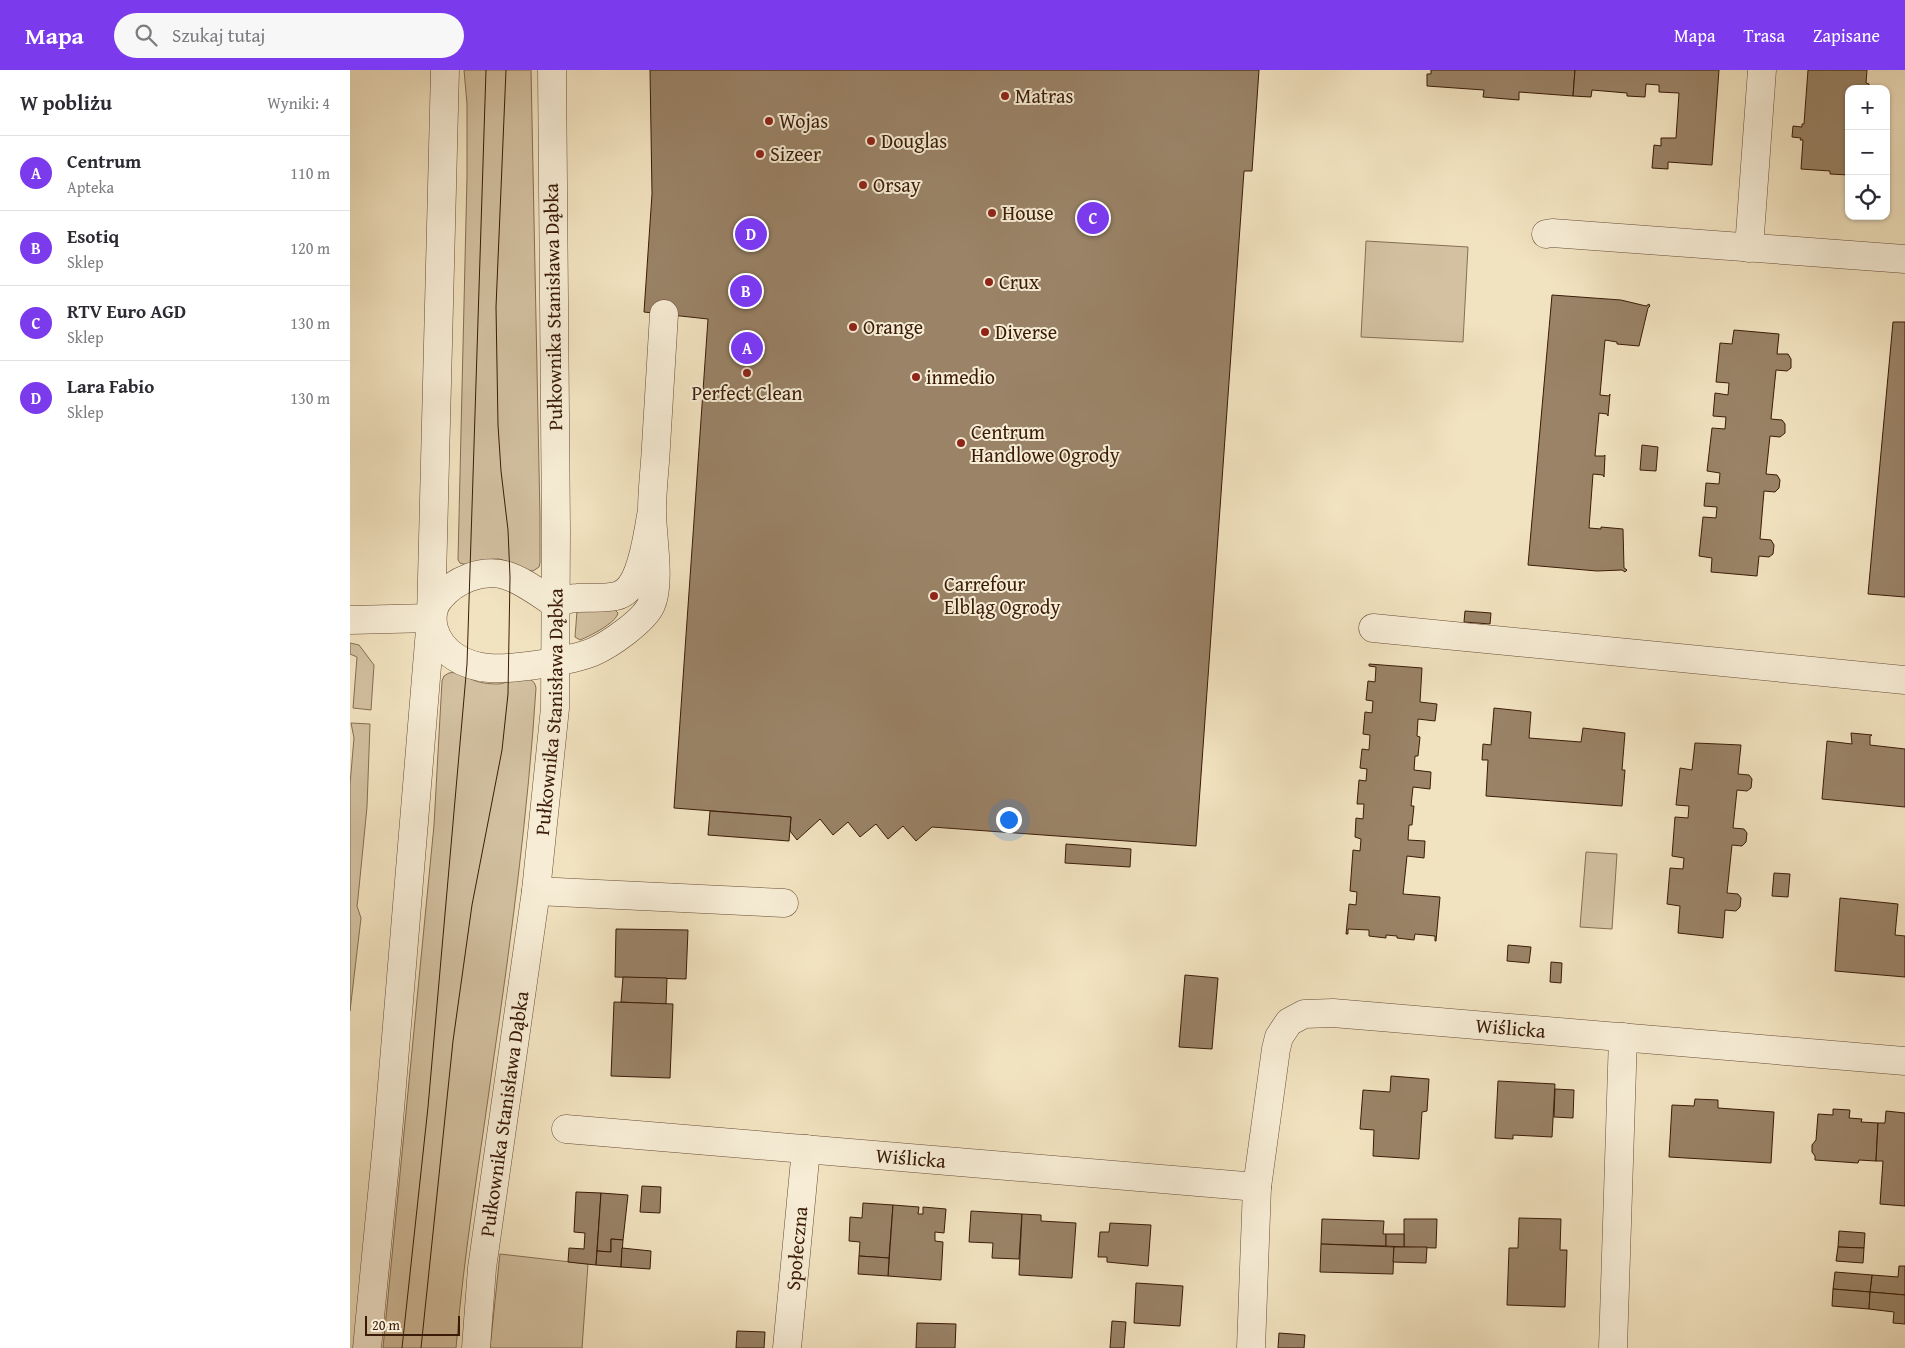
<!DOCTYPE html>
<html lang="pl">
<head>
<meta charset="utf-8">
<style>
  body { margin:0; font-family:"Gentium Book Plus",serif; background:#f7f7f7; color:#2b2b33 }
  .controls { position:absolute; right:15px; top:15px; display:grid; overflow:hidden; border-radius:10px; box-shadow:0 1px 4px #0004 }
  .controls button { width:45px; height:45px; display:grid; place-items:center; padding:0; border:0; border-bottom:1px solid #e1e1e2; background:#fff; color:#2b2b33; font:25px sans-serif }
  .scale { position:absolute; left:15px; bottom:12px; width:95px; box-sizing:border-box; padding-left:5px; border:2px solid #3a1b07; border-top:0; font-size:14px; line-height:18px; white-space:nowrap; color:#3a1b07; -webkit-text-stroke:4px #f7edd6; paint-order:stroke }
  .you { position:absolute; left:658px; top:749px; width:18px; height:18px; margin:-12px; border:4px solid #fff; border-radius:50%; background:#1a73e8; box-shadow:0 0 0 8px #1a73e833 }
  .badge { display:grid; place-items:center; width:32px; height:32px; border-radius:50%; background:#7c3aed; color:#fff; font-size:16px; font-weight:700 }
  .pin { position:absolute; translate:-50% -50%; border:2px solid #fff; box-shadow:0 1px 5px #0006 }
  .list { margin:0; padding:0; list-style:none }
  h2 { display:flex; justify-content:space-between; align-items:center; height:65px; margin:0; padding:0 20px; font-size:21px }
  h2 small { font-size:16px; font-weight:400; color:#7c7c81 }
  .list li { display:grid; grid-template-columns:32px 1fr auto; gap:15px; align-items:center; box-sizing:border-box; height:75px; padding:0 20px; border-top:1px solid #e1e1e2 }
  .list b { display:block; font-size:19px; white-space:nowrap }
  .list p { margin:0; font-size:16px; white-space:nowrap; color:#7c7c81 }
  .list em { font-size:16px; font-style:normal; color:#7c7c81 }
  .icon { flex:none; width:28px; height:28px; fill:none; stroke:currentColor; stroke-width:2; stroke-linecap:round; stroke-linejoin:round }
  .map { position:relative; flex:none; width:1555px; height:1278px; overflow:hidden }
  header { display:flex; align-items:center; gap:30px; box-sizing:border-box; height:70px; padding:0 25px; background:#7c3aed; color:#fff }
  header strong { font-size:24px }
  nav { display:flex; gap:28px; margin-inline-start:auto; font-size:18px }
  .search { width:350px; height:45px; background:#f7f7f7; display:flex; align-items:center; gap:12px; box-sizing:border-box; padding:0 18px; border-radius:28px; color:#7c7c81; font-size:19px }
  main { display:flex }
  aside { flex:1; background:#fff }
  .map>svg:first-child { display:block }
  .green { fill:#d3c1a1; stroke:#866e54 }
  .building { fill:#9a8367; stroke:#3a1b07 }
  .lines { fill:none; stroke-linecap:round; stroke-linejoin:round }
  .minor-casing { stroke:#684d35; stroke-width:29 }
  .minor { stroke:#f7edd6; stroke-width:28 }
  .tram { stroke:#3a1b07; stroke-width:1 }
  .poi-dot { fill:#8f2418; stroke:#f7edd6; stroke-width:2 }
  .labels { text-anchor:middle; stroke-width:4; stroke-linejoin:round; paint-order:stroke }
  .poi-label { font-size:20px; fill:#3a1b07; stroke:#f7edd6; text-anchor:start }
  .street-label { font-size:20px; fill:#3a1b07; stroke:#f7edd6 }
</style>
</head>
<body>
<header>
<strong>Mapa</strong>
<div class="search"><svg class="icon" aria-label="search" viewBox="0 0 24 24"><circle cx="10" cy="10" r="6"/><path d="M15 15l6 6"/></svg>Szukaj tutaj</div>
<nav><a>Mapa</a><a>Trasa</a><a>Zapisane</a></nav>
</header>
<main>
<aside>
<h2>W pobliżu<small>Wyniki: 4</small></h2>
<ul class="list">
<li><span class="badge">A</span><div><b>Centrum</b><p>Apteka</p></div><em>110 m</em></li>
<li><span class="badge">B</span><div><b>Esotiq</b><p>Sklep</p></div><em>120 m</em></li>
<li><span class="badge">C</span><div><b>RTV Euro AGD</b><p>Sklep</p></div><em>130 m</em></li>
<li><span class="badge">D</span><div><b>Lara Fabio</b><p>Sklep</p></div><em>130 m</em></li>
</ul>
</aside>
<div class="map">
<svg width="1555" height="1278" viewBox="0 0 1555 1278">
  <rect width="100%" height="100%" fill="#f2e3c0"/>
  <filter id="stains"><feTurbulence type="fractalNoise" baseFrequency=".004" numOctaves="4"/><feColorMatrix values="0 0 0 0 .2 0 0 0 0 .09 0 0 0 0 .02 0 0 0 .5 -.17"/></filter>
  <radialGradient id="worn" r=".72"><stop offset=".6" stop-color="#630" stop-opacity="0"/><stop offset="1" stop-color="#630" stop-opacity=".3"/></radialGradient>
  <g class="green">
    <path d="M 114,0 L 181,0 L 190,448 L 190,493 L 189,497 L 183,501 C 171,500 160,491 149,489 C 136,488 120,498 110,493 L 108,490 L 117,106 L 117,34 Z"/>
    <path d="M 1016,171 L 1118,177 L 1113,272 L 1011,267 Z"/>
    <path d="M 265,540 L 268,543 C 266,553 240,566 230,570 L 225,567 L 227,541 Z"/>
    <path d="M 0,573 L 9,575 L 24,595 L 21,640 L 3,638 L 7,587 L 0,584 Z"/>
    <path d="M 99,603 C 108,601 113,606 121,609 C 129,613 139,614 148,614 C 160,613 183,600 186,618 C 178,743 161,869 143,993 C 130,1088 114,1182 106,1278 L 33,1278 L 84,755 L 92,611 L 94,606 Z"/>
    <path d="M 1,653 L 20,654 L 17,737 L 8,828 L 7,836 L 11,848 L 0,941 L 0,714 L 4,668 Z"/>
    <path d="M 1236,782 L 1267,784 L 1262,859 L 1230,857 Z"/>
    <path d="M 150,1184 L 238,1194 L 232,1278 L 140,1278 Z"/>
  </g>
  <g class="building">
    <path d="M 300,0 L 909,0 L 902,101 L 894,101 L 846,776 L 582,757 L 566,771 L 553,756 L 538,769 L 526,754 L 510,767 L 498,752 L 483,765 L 470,749 L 447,770 L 440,761 L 441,747 L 324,738 L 358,249 L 294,242 L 302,124 Z"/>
    <path d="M 1081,0 L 1225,0 L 1223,26 L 1169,22 L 1169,30 L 1133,27 L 1134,20 L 1077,16 L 1077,4 L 1081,4 Z"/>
    <path d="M 1225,0 L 1369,0 L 1362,95 L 1318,92 L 1318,99 L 1302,98 L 1304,75 L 1311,76 L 1311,68 L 1326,68 L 1329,23 L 1309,22 L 1309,15 L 1296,14 L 1295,27 L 1277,26 L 1277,23 L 1242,20 L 1241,27 L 1223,26 Z"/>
    <path d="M 1458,0 L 1517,0 L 1516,13 L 1519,14 L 1519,19 L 1499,19 L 1499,105 L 1480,104 L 1480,101 L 1451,99 L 1453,70 L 1450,70 L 1451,68 L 1442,67 L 1443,56 L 1452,57 L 1452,54 L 1454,54 Z"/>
    <path d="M 1202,225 L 1271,230 L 1296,236 L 1299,234 L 1300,236 L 1298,238 L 1289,276 L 1267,274 L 1267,272 L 1255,270 L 1250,325 L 1259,326 L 1260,324 L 1258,346 L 1257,344 L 1249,343 L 1245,386 L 1254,386 L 1255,385 L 1254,407 L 1253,405 L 1243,404 L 1239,458 L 1251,459 L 1251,457 L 1273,459 L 1274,498 L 1277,500 L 1275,502 L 1272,500 L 1247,501 L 1178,495 Z"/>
    <path d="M 1543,252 L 1555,252 L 1555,527 L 1518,524 Z"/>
    <path d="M 1384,260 L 1429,264 L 1427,284 L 1438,284 L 1441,289 L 1441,298 L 1437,301 L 1426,300 L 1421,349 L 1432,350 L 1435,354 L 1435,363 L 1430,367 L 1420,366 L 1416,404 L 1427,405 L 1430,410 L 1429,418 L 1425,422 L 1414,421 L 1410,469 L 1421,470 L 1424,475 L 1423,484 L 1419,487 L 1409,486 L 1407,506 L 1361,502 L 1362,488 L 1349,486 L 1353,447 L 1366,448 L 1367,437 L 1354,436 L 1356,413 L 1369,414 L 1370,403 L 1357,401 L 1362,358 L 1375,359 L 1376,347 L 1363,346 L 1365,323 L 1378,325 L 1379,313 L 1366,312 L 1370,273 L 1382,274 Z"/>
    <path d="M 1292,375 L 1308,377 L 1306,401 L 1290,400 Z"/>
    <path d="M 1115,541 L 1141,543 L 1140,554 L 1114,552 Z"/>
    <path d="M 1019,594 L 1072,598 L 1070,632 L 1087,634 L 1085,651 L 1068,649 L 1067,666 L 1070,667 L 1068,686 L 1065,686 L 1064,700 L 1081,702 L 1080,719 L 1063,717 L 1061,736 L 1064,736 L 1062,755 L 1059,755 L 1058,770 L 1075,771 L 1074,788 L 1057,786 L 1053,824 L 1090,827 L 1086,871 L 1085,871 L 1085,866 L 1065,864 L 1064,870 L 1047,868 L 1047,866 L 1036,865 L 1036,868 L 1019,866 L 1019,860 L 998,859 L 998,864 L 996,864 L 999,834 L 1006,835 L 1007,822 L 1000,821 L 1003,780 L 1010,781 L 1011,769 L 1005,767 L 1006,748 L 1013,749 L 1014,734 L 1007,734 L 1009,710 L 1016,711 L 1017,699 L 1010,698 L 1012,679 L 1019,680 L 1020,665 L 1013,664 L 1015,642 L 1022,643 L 1023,631 L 1016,630 L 1018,611 L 1025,612 L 1026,597 L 1019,596 Z"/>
    <path d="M 1144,638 L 1181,642 L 1179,668 L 1231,672 L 1233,658 L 1275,663 L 1272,700 L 1275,700 L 1272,736 L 1136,726 L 1138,690 L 1132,690 L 1133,674 L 1141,675 Z"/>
    <path d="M 1501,663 L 1522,665 L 1520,666 L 1520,675 L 1555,679 L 1555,737 L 1472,729 L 1477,671 L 1502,674 Z"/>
    <path d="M 1345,673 L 1391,675 L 1388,704 L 1399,705 L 1402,709 L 1401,718 L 1397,721 L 1387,720 L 1383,758 L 1394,759 L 1397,763 L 1396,772 L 1392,776 L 1382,775 L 1377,823 L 1388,824 L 1391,828 L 1390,837 L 1386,841 L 1375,840 L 1373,868 L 1328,863 L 1330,836 L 1317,834 L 1320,798 L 1333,799 L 1334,788 L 1322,786 L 1325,747 L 1338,748 L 1339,736 L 1326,735 L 1330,698 L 1342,700 Z"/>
    <path d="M 360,741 L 441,747 L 439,771 L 358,765 Z"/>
    <path d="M 716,774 L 781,779 L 780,797 L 715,793 Z"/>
    <path d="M 1424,803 L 1440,804 L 1438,827 L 1422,826 Z"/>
    <path d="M 1490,828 L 1548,834 L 1545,865 L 1555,866 L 1555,907 L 1485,901 Z"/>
    <path d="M 266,859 L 338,860 L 336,909 L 265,907 Z"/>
    <path d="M 1158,875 L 1181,877 L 1179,893 L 1157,891 Z"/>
    <path d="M 1201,892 L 1212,893 L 1211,913 L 1200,912 Z"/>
    <path d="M 835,905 L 868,908 L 862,979 L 829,977 Z"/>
    <path d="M 273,907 L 317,908 L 316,934 L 271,932 Z"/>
    <path d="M 264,932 L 323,934 L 320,1008 L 261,1006 Z"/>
    <path d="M 1041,1006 L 1079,1009 L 1077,1041 L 1072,1042 L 1069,1089 L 1023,1086 L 1024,1060 L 1010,1059 L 1013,1020 L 1040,1022 Z"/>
    <path d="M 1148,1011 L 1205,1014 L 1202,1067 L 1163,1065 L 1163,1069 L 1145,1068 Z"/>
    <path d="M 1205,1019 L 1224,1020 L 1223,1048 L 1204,1047 Z"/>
    <path d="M 1345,1029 L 1368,1030 L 1368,1038 L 1424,1042 L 1421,1093 L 1319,1087 L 1322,1035 L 1344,1036 Z"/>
    <path d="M 1483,1039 L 1500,1040 L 1499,1048 L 1512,1049 L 1511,1052 L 1528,1053 L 1526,1091 L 1509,1090 L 1508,1093 L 1465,1090 L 1465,1086 L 1462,1082 L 1462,1075 L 1466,1070 L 1468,1044 L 1483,1045 Z"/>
    <path d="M 1536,1041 L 1555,1043 L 1555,1136 L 1530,1134 L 1533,1091 L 1526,1091 L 1528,1053 L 1535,1053 Z"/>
    <path d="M 292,1116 L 311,1117 L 310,1143 L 290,1142 Z"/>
    <path d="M 226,1122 L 251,1123 L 246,1195 L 218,1192 L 219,1178 L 234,1179 L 235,1163 L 224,1162 Z"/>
    <path d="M 251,1123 L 278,1125 L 273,1170 L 261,1169 L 261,1182 L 247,1181 Z"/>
    <path d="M 513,1133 L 543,1135 L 539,1188 L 509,1186 L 510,1172 L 499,1171 L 500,1147 L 512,1148 Z"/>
    <path d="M 543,1135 L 569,1137 L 568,1144 L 573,1144 L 573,1137 L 596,1139 L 594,1163 L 585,1162 L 585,1171 L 593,1172 L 591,1210 L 538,1206 Z"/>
    <path d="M 621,1141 L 672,1144 L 669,1189 L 642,1188 L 643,1173 L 619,1172 Z"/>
    <path d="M 672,1144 L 691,1145 L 691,1151 L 726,1153 L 722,1208 L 669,1205 Z"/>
    <path d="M 1169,1148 L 1211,1149 L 1210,1180 L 1217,1180 L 1215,1237 L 1157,1235 L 1159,1178 L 1168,1178 Z"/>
    <path d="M 972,1149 L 1034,1151 L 1033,1164 L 1036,1164 L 1036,1176 L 971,1174 Z"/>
    <path d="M 1054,1149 L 1087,1149 L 1086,1178 L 1054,1177 Z"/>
    <path d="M 760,1153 L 801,1155 L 798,1196 L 757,1192 L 757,1187 L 748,1187 L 750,1162 L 759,1162 Z"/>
    <path d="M 1489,1161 L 1515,1163 L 1514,1178 L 1488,1177 Z"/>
    <path d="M 1036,1164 L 1054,1164 L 1054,1177 L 1036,1176 Z"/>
    <path d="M 261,1169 L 273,1170 L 271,1197 L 246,1195 L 247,1181 L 261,1182 Z"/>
    <path d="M 971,1174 L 1044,1177 L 1043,1204 L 970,1202 Z"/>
    <path d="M 1044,1177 L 1077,1177 L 1076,1193 L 1043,1192 Z"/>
    <path d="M 1488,1177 L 1514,1178 L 1513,1193 L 1486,1191 Z"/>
    <path d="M 272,1178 L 301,1181 L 300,1199 L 271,1197 Z"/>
    <path d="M 509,1186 L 539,1188 L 538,1206 L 508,1204 Z"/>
    <path d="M 1549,1196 L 1555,1196 L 1555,1225 L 1520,1222 L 1522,1205 L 1548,1207 Z"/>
    <path d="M 1485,1202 L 1522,1205 L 1520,1222 L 1483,1219 Z"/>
    <path d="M 786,1213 L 833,1216 L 830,1256 L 784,1253 Z"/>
    <path d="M 1483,1219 L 1520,1222 L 1519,1239 L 1482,1236 Z"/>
    <path d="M 1520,1222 L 1555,1225 L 1555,1254 L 1543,1253 L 1544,1242 L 1519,1239 Z"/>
    <path d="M 762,1251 L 776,1252 L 774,1278 L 760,1278 Z"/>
    <path d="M 567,1253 L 606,1254 L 605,1278 L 566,1278 Z"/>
    <path d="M 387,1261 L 415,1262 L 414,1278 L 386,1278 Z"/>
    <path d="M 929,1263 L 955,1265 L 954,1278 L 928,1278 Z"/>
  </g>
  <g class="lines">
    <defs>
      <g id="minor">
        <path d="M 1196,164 L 1202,163 L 1555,189"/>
        <path d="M 1399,178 L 1412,0"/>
        <path d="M 302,441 C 297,463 293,521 266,526 C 254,529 240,527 227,528 C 219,528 212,531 204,533 C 189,523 172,510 155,505 C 131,499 105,510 90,528 C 82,537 81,547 84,559 C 91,583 114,596 139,598 C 162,600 221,591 243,582 C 259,575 294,551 301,535 C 311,512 302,467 302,441 C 302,419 305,398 306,376 C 309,332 311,288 314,244"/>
        <path d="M 0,550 L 81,548"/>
        <path d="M 1023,558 L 1555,610"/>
        <path d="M 186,821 L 434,833"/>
        <path id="s1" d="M 216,1059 L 907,1117"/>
        <path d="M 17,1278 L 38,1063 L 81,548 L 95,0"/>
        <path id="s2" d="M 126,1278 L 132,1198 L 186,821 L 205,638 L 206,461 L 202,0"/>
        <path id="s3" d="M 437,1278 L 456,1079"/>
        <path id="s4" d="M 901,1278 L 907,1117 L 926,979 L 929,967 L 939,952 L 954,944 L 983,943 L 1555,991"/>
        <path d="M 1263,1278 L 1273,967"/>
      </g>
    </defs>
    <use href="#minor" class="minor-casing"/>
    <use href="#minor" class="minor"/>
    <g class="tram">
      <path d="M 52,1278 L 78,1037 L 117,594 L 136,0"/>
      <path d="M 71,1278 L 103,971 L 122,835 L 152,680 L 158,624 L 160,507 L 158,460 L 151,401 L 148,355 L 146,237 L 156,0"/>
    </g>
  </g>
  <g class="poi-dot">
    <circle cx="655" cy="26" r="5"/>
    <circle cx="419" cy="51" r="5"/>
    <circle cx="521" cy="71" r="5"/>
    <circle cx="410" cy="84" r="5"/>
    <circle cx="513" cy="115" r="5"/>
    <circle cx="642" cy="143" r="5"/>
    <circle cx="639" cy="212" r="5"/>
    <circle cx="503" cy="257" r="5"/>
    <circle cx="635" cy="262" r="5"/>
    <circle cx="397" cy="303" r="5"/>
    <circle cx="566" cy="307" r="5"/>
    <circle cx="611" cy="373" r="5"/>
    <circle cx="584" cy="526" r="5"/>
  </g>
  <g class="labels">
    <g class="poi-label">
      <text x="665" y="33">Matras</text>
      <text x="429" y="58">Wojas</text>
      <text x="531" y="78">Douglas</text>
      <text x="420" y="91">Sizeer</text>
      <text x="523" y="122">Orsay</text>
      <text x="652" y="150">House</text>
      <text x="649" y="219">Crux</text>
      <text x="513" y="264">Orange</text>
      <text x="645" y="269">Diverse</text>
      <text x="576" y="314">inmedio</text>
      <text x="397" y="330" text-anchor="middle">Perfect Clean</text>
      <text x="621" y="369">Centrum<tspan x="621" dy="23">Handlowe Ogrody</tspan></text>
      <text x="594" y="521">Carrefour<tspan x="594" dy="23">Elbląg Ogrody</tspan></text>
    </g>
    <g class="street-label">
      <text transform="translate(203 237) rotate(-91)" y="7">Pułkownika Stanisława Dąbka</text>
      <text dy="7" stroke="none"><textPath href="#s2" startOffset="641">Pułkownika Stanisława Dąbka</textPath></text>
      <text dy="7" stroke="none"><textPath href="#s4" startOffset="555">Wiślicka</textPath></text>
      <text dy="7" stroke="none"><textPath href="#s2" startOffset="236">Pułkownika Stanisława Dąbka</textPath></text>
      <text dy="7" stroke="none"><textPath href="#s1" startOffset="346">Wiślicka</textPath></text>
      <text dy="7" stroke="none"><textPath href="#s3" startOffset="100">Społeczna</textPath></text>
    </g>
  </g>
  <rect width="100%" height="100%" filter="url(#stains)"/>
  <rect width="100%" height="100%" fill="url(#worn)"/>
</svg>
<div class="controls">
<button>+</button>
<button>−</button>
<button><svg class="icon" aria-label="locate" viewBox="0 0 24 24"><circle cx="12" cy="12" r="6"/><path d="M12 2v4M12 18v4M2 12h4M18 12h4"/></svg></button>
</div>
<div class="scale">20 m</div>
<div class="you"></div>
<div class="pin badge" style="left:397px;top:278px">A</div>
<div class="pin badge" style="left:396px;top:221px">B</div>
<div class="pin badge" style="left:743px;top:148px">C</div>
<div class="pin badge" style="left:401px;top:164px">D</div>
</div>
</main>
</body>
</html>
